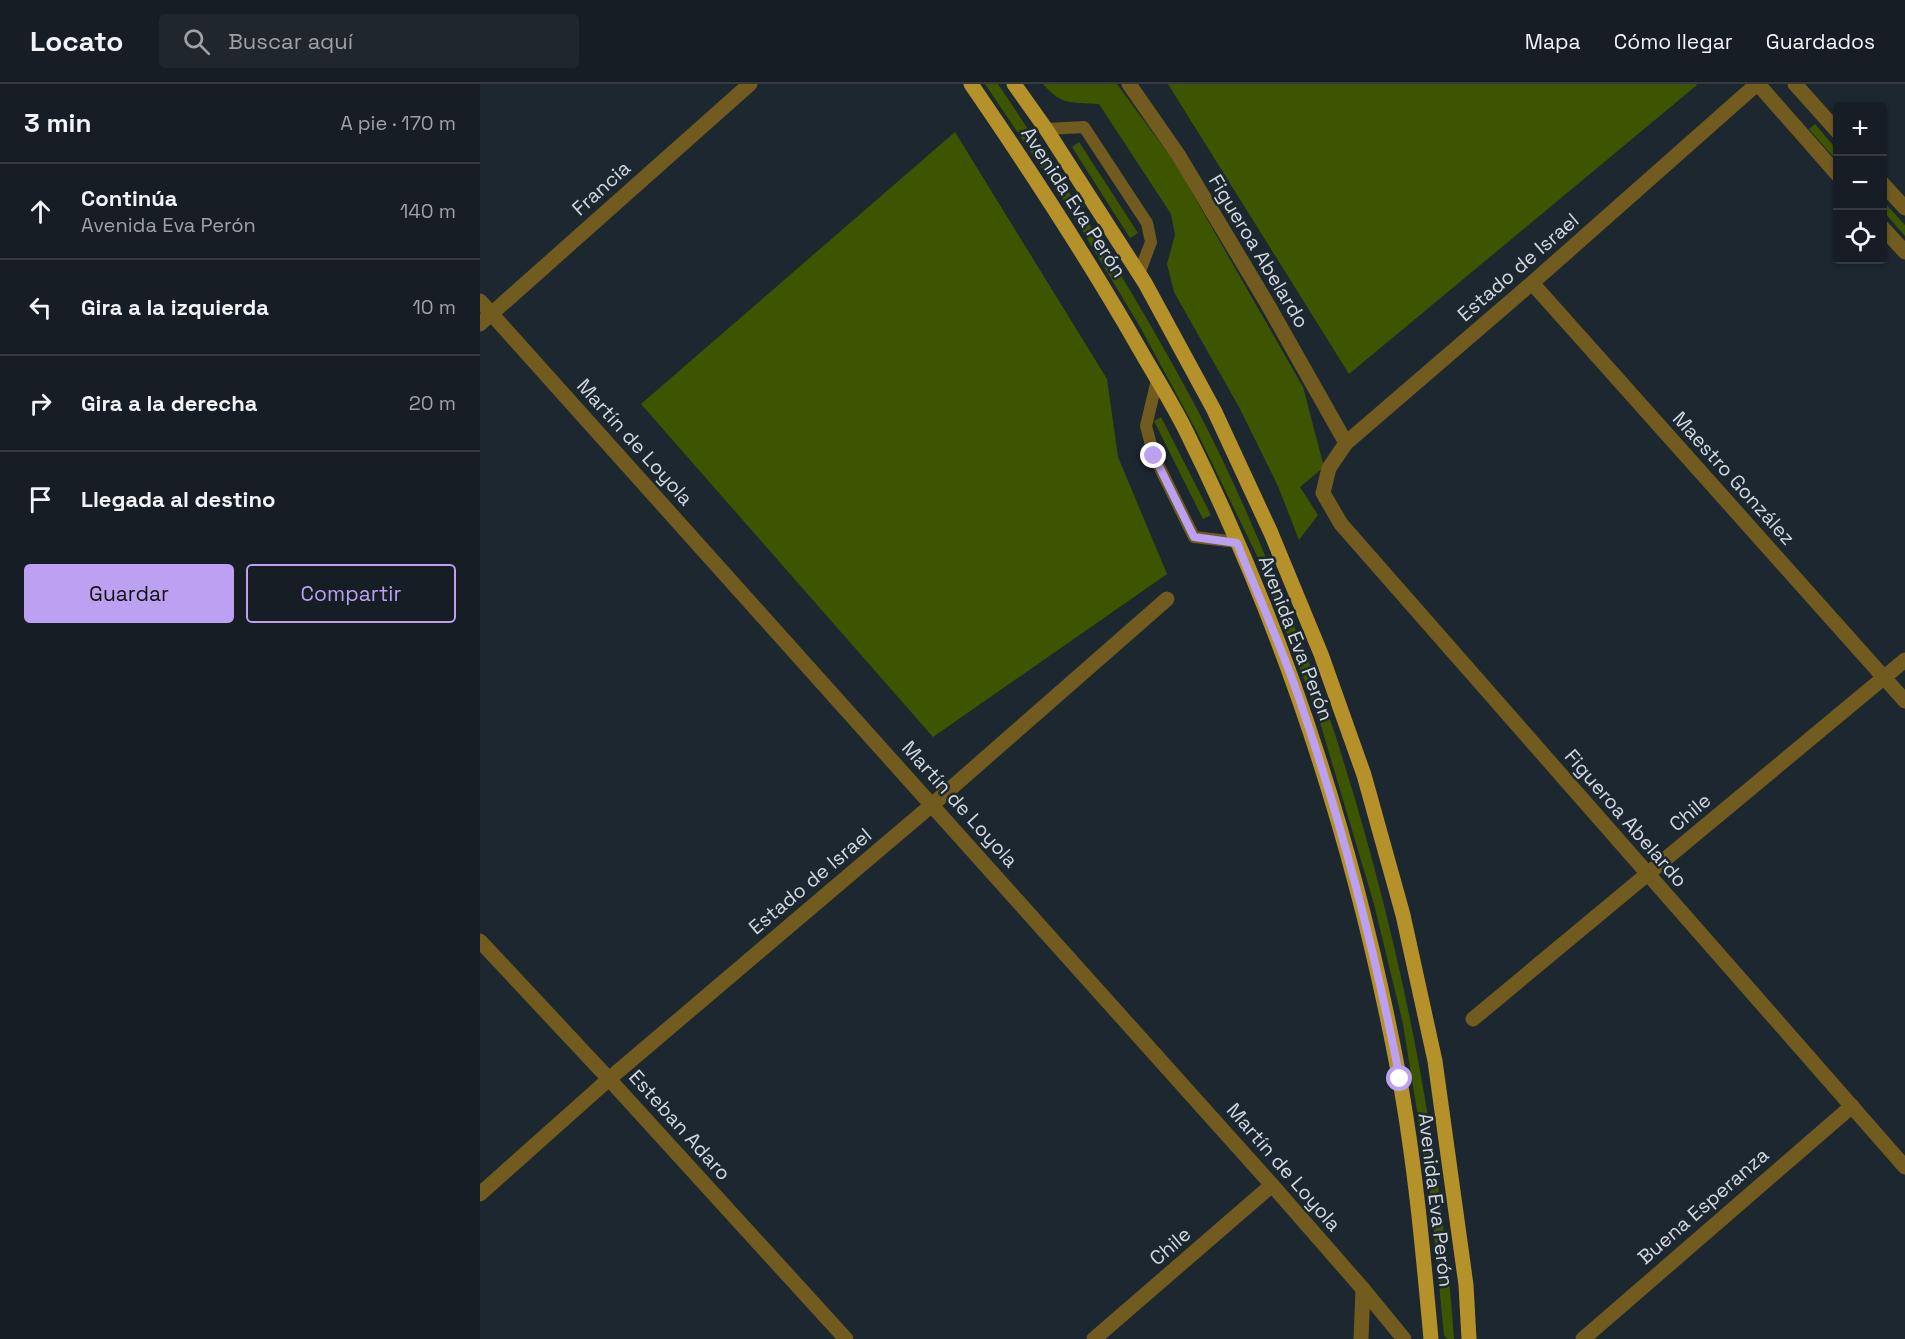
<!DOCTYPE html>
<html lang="es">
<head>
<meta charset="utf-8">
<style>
  body { margin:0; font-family:"Space Grotesk",sans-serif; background:#1f262c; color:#f1f3f6 }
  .controls { position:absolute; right:18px; top:18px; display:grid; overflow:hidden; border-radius:6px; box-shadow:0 2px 4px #0004 }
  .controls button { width:54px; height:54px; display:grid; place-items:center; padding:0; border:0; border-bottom:2px solid #353b41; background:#161d24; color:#f1f3f6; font:30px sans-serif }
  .stop { position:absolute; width:18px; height:18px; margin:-14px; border:4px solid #bca0f2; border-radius:50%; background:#fff }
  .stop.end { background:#bca0f2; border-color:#fff; box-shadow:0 2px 6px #0008 }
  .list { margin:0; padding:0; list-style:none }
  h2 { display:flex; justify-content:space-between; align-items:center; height:78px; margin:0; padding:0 24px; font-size:26px }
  h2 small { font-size:20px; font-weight:400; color:#9ea2a6 }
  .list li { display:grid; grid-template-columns:39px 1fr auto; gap:18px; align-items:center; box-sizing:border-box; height:96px; padding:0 24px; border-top:2px solid #353b41 }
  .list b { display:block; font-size:22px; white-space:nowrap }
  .list p { margin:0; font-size:20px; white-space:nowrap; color:#9ea2a6 }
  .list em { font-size:20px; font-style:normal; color:#9ea2a6 }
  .actions { display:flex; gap:12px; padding:18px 24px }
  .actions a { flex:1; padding:14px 0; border:2px solid #bca0f2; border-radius:6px; text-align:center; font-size:21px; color:#bca0f2 }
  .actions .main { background:#bca0f2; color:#111 }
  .icon { flex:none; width:33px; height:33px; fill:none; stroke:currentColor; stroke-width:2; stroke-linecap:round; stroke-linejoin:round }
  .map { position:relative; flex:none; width:1425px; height:1255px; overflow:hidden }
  header { display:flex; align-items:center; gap:36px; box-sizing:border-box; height:84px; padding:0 30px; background:#161d24; border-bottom:2px solid #353b41 }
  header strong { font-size:28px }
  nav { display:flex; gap:33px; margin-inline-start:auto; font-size:21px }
  .search { width:420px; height:54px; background:#1f262c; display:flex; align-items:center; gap:15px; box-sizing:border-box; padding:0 21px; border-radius:6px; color:#9ea2a6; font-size:22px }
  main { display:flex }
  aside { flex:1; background:#161d24 }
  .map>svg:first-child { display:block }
  .green { fill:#3e5500 }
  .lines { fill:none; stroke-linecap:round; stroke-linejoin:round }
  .service { stroke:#715b1f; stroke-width:12 }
  .minor { stroke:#715b1f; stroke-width:15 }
  .tertiary { stroke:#715b1f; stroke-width:15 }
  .primary { stroke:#b59129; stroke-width:15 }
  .route { stroke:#bca0f2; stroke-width:8 }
  .labels { text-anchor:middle; stroke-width:5; stroke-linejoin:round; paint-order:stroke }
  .street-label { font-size:20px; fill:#d2d8de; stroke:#1d2730 }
</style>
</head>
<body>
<header>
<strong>Locato</strong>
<div class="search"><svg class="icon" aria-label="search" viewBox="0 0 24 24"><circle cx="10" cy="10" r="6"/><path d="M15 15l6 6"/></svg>Buscar aquí</div>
<nav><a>Mapa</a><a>Cómo llegar</a><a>Guardados</a></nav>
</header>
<main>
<aside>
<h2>3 min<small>A pie · 170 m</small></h2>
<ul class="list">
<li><svg class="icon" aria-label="ahead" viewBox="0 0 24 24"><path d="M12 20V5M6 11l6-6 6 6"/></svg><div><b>Continúa</b><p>Avenida Eva Perón</p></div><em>140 m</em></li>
<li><svg class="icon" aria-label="left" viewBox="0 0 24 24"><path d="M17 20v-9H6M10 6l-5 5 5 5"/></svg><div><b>Gira a la izquierda</b></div><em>10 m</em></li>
<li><svg class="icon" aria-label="right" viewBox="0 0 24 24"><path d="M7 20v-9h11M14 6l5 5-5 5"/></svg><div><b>Gira a la derecha</b></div><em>20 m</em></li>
<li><svg class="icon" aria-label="arrive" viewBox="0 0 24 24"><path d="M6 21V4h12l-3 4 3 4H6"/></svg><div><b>Llegada al destino</b></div></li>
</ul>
<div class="actions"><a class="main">Guardar</a><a>Compartir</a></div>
</aside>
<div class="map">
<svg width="1425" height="1255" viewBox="0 0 1425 1255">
  <rect width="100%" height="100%" fill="#1d2730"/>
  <g class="green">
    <path d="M 505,0 L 518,0 C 589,106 657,212 717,325 C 746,380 772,439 796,498 C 818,552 842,607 859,663 C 920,855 960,1054 974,1255 L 967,1255 L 964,1251 L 950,1107 L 923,940 L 894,820 L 839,635 L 779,476 L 716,346 L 659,241 L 588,123 Z"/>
    <path d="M 563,0 L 637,0 L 695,79 L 823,303 L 844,383 L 820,403 L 838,431 L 819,456 L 798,402 L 759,323 L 694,208 L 687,180 L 695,151 L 691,130 L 619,20 C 592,18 582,22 563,0 Z"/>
    <path d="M 688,0 L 1216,0 L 1217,1 L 869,290 Z"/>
    <path d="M 1335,40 L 1357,66 L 1357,77 L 1329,45 Z"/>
    <path d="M 475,48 L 627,295 L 638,373 L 687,490 L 453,653 L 161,320 Z"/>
    <path d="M 599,58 L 658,149 L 650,154 L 592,63 Z"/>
    <path d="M 1402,116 L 1425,141 L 1425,152 L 1403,127 Z"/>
    <path d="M 681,333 L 731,431 L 723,435 L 674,337 Z"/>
  </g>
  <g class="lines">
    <g class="service">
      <path d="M 566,45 L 604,43 L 667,139 L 671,158 L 659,190"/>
      <path d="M 677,296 L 666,342 L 674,372 L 714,453 L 757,458"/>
    </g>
    <g class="minor">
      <path d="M 649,0 L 699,72 L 788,221 L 866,359"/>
      <path d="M 1277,0 L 1052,199 L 866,359 L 849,384 L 843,409 L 861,440 L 1425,1083"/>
      <path d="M 1278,0 L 1358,91"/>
      <path d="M 1315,0 L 1358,48"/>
      <path d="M 1402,99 L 1425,124"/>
      <path d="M 1402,143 L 1425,168"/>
      <path d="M 1052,199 L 1425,617"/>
      <path d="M 0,240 L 270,0"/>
      <path d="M 0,857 L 129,995 L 366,1255"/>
      <path d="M 993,935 L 1425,576"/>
      <path d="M 0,1110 L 129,995 L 453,720 L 687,515"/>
      <path d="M 614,1255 L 792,1101"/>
      <path d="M 881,1255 L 883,1205"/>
      <path d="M 1103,1255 L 1372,1022"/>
    </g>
    <path class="tertiary" d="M 0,217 L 792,1101 L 883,1205 L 924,1255"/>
    <g class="primary">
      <path d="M 491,0 C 550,86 607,173 659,264 C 675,292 692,319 706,347 C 807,550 877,769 919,992 C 935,1079 943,1167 951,1255"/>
      <path d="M 534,0 L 566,45 L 665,199 L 734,326 L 791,449 L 841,570 L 884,691 L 923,831 L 955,977 L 986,1201 L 989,1255"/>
    </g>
  </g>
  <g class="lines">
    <path class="route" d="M 674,372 L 714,453 L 757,459 C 778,512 803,565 821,620 C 863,743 895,868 920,995"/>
  </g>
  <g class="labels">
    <g class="street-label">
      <text transform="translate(121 104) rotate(-42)" y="7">Francia</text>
      <text transform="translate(594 118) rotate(57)" y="7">Avenida Eva Perón</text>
      <text transform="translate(779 167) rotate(59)" y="7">Figueroa Abelardo</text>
      <text transform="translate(1038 183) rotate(-41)" y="7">Estado de Israel</text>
      <text transform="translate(155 358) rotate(48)" y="7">Martín de Loyola</text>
      <text transform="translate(1254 394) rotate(48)" y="7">Maestro González</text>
      <text transform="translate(816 554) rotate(69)" y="7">Avenida Eva Perón</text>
      <text transform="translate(480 720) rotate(48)" y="7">Martín de Loyola</text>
      <text transform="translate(1210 728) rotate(-40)" y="7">Chile</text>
      <text transform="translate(1146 734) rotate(49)" y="7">Figueroa Abelardo</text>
      <text transform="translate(330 797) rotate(-40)" y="7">Estado de Israel</text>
      <text transform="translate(200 1041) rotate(48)" y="7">Esteban Adaro</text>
      <text transform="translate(804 1083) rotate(49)" y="7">Martín de Loyola</text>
      <text transform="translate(956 1116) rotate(83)" y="7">Avenida Eva Perón</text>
      <text transform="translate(1223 1122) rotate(-41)" y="7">Buena Esperanza</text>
      <text transform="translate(690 1162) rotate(-41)" y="7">Chile</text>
    </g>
  </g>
</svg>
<div class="controls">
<button>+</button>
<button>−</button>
<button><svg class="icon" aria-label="locate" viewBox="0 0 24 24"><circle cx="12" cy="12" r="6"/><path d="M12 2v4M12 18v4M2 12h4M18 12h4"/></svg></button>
</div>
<div class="stop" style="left:920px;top:995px"></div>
<div class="stop end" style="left:674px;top:372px"></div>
</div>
</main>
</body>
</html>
